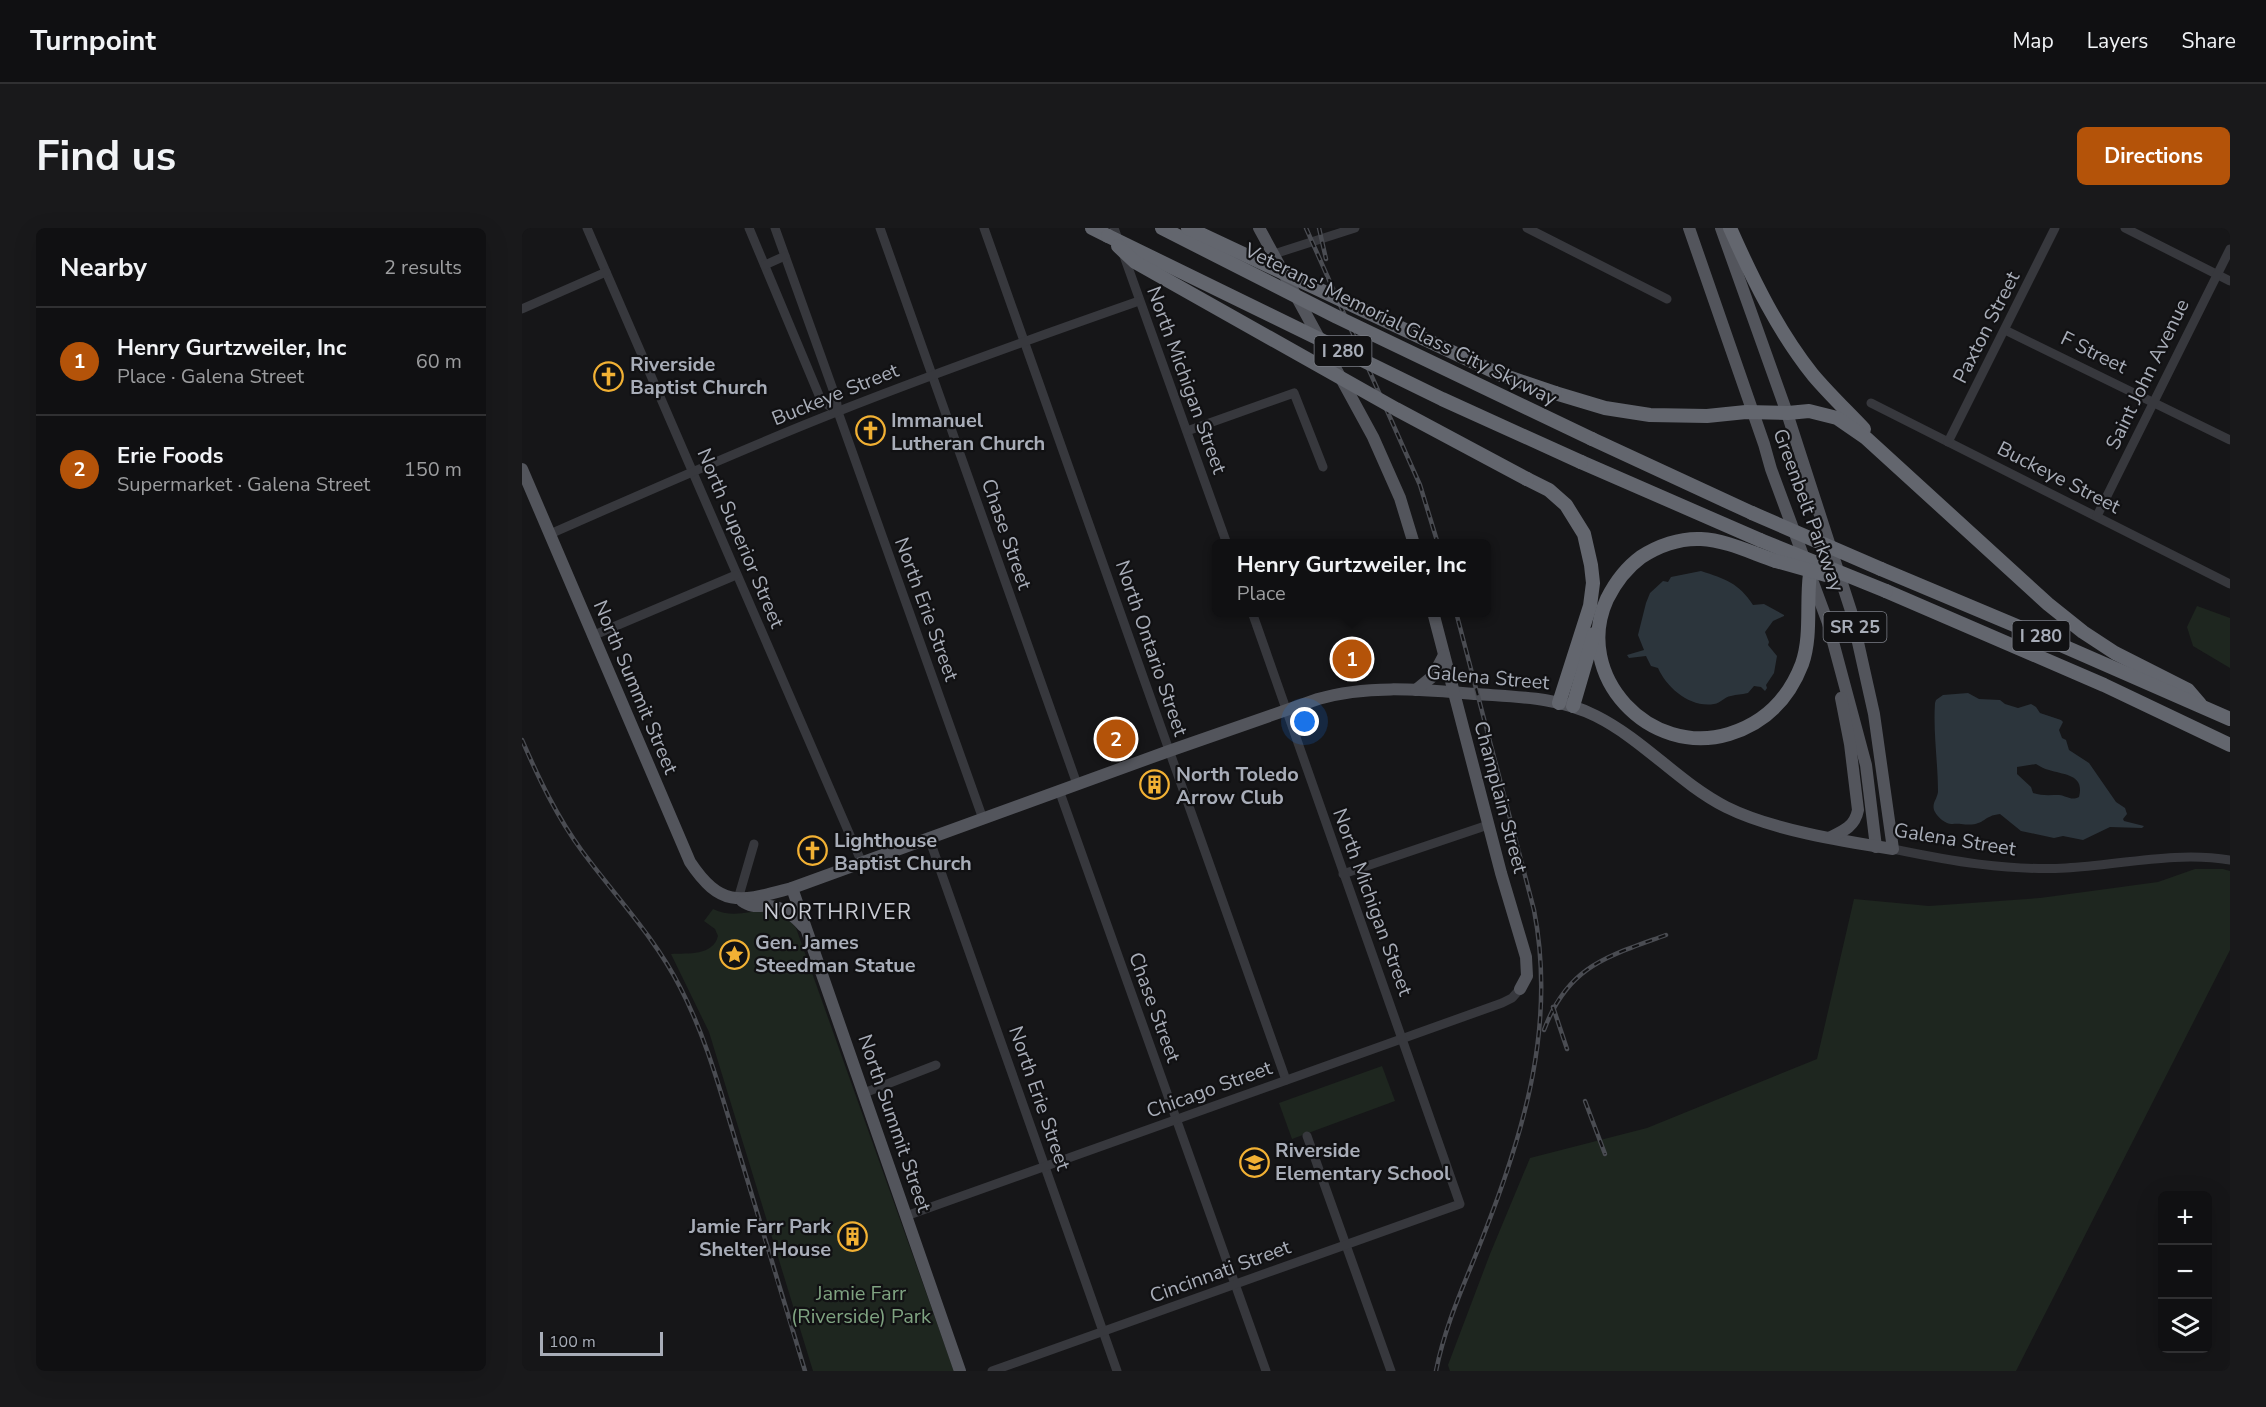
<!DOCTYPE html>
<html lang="en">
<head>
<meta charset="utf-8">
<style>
  body { margin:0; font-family:"Nunito Sans",sans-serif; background:#19191b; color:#f1f3f6 }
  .controls { position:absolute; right:18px; bottom:18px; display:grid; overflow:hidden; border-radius:9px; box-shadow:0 6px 24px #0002 }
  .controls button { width:54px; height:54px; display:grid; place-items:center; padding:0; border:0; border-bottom:2px solid #303032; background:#101012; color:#f1f3f6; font:30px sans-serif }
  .scale { position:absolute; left:18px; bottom:15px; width:123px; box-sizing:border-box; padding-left:6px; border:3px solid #a8adb8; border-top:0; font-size:16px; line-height:21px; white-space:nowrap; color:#a8adb8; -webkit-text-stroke:4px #111113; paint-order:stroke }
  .you { position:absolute; left:783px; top:494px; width:21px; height:21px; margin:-15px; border:4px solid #fff; border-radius:50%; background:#1a73e8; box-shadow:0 0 0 9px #1a73e833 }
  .badge { display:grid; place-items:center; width:39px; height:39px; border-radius:50%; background:#b45309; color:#fff; font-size:20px; font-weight:700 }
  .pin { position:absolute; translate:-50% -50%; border:3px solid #fff; box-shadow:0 2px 6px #0006 }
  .popup { position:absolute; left:690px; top:311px; width:279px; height:78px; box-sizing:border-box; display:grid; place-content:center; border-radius:9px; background:#101012; filter:drop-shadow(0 2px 4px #0005); font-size:20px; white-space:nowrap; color:#9c9d9f }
  .popup b { font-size:22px; color:#f1f3f6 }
  .popup::after { content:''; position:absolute; left:50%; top:100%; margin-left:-12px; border:12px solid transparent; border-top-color:#101012 }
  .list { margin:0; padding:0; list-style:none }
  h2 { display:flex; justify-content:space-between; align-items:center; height:78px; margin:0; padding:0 24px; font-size:26px }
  h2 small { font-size:20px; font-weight:400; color:#9c9d9f }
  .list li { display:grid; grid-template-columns:39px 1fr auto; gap:18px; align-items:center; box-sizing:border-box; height:108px; padding:0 24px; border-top:2px solid #303032 }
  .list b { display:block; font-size:22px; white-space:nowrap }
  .list p { margin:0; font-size:20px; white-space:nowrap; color:#9c9d9f }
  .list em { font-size:20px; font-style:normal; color:#9c9d9f }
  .icon { flex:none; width:33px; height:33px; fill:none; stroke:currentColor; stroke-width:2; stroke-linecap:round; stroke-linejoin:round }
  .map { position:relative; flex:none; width:1708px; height:1143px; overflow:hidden; border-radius:9px }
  header { display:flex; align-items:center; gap:36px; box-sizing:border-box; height:84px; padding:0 30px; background:#101012; border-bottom:2px solid #303032 }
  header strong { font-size:28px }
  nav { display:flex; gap:33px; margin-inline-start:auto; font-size:21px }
  .intro { display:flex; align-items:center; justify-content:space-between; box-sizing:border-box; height:144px; padding:0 36px }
  h1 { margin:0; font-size:42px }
  .button { padding:15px 27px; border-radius:9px; background:#b45309; color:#fff; font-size:21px; font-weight:700 }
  main { display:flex; gap:36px; padding:0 36px }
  aside { flex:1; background:#101012; border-radius:9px; box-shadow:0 6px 24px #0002 }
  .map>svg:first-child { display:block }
  .green { fill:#1e261f }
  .water { fill:#2c353c; fill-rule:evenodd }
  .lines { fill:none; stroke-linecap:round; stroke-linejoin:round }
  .minor { stroke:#37383d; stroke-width:9 }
  .major { stroke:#53555c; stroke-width:12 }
  .highway { stroke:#63666e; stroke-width:14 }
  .rail-casing { stroke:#4a4c52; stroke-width:4.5 }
  .rail { stroke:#111113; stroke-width:2; stroke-dasharray:7; stroke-linecap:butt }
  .highway-bridge { stroke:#63666e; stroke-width:14 }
  .labels { text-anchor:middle; stroke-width:4.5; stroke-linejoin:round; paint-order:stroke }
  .shield { fill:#111113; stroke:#7b7e86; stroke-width:1.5 }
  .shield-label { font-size:18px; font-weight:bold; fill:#a8adb8 }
  .street-label { font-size:20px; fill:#a8adb8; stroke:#111113 }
  .poi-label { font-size:20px; font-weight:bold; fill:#a8adb8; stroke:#111113; text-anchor:start }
  .park-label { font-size:20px; fill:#7fa381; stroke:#111113 }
  .neighbourhood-label { font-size:21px; letter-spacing:1.5px; fill:#c9ccd4; stroke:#111113 }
</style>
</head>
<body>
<header>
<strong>Turnpoint</strong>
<nav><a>Map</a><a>Layers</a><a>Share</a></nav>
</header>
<div class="intro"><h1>Find us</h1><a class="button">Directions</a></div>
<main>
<aside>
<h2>Nearby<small>2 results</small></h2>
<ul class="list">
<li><span class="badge">1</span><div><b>Henry Gurtzweiler, Inc</b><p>Place · Galena Street</p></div><em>60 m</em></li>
<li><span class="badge">2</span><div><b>Erie Foods</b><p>Supermarket · Galena Street</p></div><em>150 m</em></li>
</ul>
</aside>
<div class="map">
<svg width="1708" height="1143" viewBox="0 0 1708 1143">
  <rect width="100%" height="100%" fill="#161618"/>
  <g class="green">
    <path d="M 1675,378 L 1708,390 L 1708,440 L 1671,418 L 1665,399 Z"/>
    <path d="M 1673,641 L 1701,641 L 1708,643 L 1708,722 L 1494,1143 L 928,1143 L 926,1137 L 968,1026 L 1008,930 L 1125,900 L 1295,831 L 1332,671 L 1407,678 L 1518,670 L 1636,654 Z"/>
    <path d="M 191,681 C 223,697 248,665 274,700 L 432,1143 L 291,1143 L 187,804 L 149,726 C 166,725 191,728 196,708 L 193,701 L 182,693 Z"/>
    <path d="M 860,838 L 873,873 L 770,911 L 757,875 Z"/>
  </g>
  <g class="water">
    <path d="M 1179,343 C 1203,351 1217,355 1231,377 L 1242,376 L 1262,387 L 1262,388 L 1251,393 L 1243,404 L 1247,414 L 1246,417 L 1255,428 L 1252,445 L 1244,457 L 1245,460 L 1243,463 L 1239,459 L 1232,458 L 1226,465 C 1219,467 1215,466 1209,468 C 1202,469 1199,475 1192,476 C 1168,480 1145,460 1136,440 L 1129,438 L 1124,428 L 1107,430 L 1105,427 L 1122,422 L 1116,407 L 1124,375 L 1128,365 L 1141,353 L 1146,354 L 1149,349 Z"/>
    <path d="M 1446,465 L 1457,471 L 1478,472 L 1483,476 L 1496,480 L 1509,476 L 1514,479 L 1518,485 L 1539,492 L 1541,494 L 1537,502 L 1540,510 L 1544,512 L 1547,522 L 1567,535 L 1594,574 L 1603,580 L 1605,586 L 1601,591 L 1602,593 L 1622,598 L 1620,600 L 1588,599 L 1561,612 L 1541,608 L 1532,610 L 1499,603 L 1478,586 C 1459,588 1464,599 1439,596 C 1434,595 1430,597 1425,595 C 1419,592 1414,587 1412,582 C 1410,575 1415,571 1416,564 C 1416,535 1411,505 1413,475 L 1414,472 L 1421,467 ZM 1514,536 C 1518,538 1522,541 1527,542 C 1542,547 1563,546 1557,569 C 1549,573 1545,568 1537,567 C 1527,567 1520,568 1511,565 L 1509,559 L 1495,546 L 1495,539 Z"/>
  </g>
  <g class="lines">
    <g class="minor">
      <path d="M 65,0 L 340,635"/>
      <path d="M 227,0 L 299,172 L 316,184"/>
      <path d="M 253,0 L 314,170 L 316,184 L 461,591"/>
      <path d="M 358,0 L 555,556"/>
      <path d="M 462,0 L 764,852"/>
      <path d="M 592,0 L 705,316"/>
      <path d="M 1005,0 L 1145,71"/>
      <path d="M 1603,0 L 1708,53"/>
      <path d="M 752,26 L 833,0"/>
      <path d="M 243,37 L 263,28"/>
      <path d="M 0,81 L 84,44"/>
      <path d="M 1483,102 L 1708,212"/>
      <path d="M 1349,175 L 1708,356"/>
      <path d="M 665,203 L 772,165 L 801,239"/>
      <path d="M 1426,214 L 1533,0"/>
      <path d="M 1575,288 L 1708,21"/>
      <path d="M 28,306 C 124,264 220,221 317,183 C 416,144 517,108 617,73"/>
      <path d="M 70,408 L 214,347"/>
      <path d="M 537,562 L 744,1143"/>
      <path d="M 407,610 L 595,1143"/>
      <path d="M 1371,621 C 1429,633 1485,643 1544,640 C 1598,637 1654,623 1708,632"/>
      <path d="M 821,646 L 966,597"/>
      <path d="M 216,671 L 232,616"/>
      <path d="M 342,865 L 414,837"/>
      <path d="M 785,908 L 869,1143"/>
      <path d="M 384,988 L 980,775 L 990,770 L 998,761"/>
      <path d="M 470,1143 L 938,976 L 730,384"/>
    </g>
    <g class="major">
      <path d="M 737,0 L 851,209 L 878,270 L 892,316"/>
      <path d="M 1167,0 L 1242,216 L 1249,241 L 1306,395 L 1344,537 L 1354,619"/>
      <path d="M 0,241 L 168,634 C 200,682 220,673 270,660 L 647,523 L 796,471 C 846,456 903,462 954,466 C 995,469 1037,469 1074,488 C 1122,512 1157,555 1204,579 C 1250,602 1320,613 1371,621 L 1352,486 L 1329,383 L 1265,185 L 1199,0"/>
      <path d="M 911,384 L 979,645 L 1004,729 L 1005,748 L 998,761"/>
      <path d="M 894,462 L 911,448 L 922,427"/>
      <path d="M 1309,609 C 1322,603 1333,598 1336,582 L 1328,516 L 1319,470"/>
      <path d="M 270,660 L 438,1143"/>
      <path d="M 220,673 C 232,681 235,677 248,678 C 261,679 273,689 281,698"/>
    </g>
    <g class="highway">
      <path d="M 570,0 L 586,8"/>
      <path d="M 1208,0 C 1231,52 1256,103 1291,147 C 1307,166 1325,183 1342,201"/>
      <path d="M 1033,165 L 1083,180 L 1128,187 L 1185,188 L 1224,184 L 1266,185 L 1287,183 L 1315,190 L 1344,210 L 1526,376 L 1561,404 L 1593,425 L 1666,462 L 1678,476"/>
      <path d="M 1070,211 L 1230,285"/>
      <path d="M 1059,234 L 1238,312"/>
      <path d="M 1005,251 L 1027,262 L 1044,277 L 1062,306 L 1069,337 L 1071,355 L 1068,378 L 1037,475"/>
      <path d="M 1254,333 C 1230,325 1204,312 1179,311 C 1158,310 1136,318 1119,329 C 1104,340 1093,355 1085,371 C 1050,448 1128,530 1207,506 C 1243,495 1267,470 1280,436 C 1290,407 1284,375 1288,346"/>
      <path d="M 1359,341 L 1509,404 L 1708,491"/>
      <path d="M 1364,363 L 1582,457 L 1708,517"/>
      <path d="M 1051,478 L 1072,406"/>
    </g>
    <defs>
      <g id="rail">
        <path d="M 784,0 L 898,257 L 916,316"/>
        <path d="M 797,0 L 804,31"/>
        <path d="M 0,512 C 17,551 35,589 60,623 C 94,669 132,708 158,759 C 185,811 199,866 216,921 C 238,995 260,1069 283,1143"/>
        <path d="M 1031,779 L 1045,821"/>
        <path d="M 1022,802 C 1046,738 1084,729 1144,707"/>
        <path d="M 1063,873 L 1083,926"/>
        <path d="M 914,1143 C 924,1093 944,1053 962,1006 C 1003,902 1034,795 1012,682 L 934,384"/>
      </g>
    </defs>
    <use href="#rail" class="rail-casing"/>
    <use href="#rail" class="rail"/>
    <g class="highway-bridge">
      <path d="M 640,0 L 815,89 L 1070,211"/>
      <path d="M 666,0 L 977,146 L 1033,165"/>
      <path d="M 586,8 L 920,171 L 1059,234"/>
      <path d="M 596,18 L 613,34 L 874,181 L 1005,251"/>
      <path d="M 1230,285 L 1359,341"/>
      <path d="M 1238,312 L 1364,363"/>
      <path d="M 1254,333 L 1304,347"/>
    </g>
  </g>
  <defs>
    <symbol id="church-ring" viewBox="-11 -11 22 22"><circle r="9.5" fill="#111113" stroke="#f2b134" stroke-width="1.5"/><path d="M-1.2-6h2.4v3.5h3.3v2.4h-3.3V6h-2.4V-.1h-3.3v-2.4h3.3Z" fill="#f2b134"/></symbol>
    <symbol id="building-ring" viewBox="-11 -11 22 22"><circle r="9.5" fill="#111113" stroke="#f2b134" stroke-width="1.5"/><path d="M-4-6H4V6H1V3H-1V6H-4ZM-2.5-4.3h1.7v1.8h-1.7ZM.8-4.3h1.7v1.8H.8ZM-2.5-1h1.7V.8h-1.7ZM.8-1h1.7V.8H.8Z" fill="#f2b134"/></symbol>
    <symbol id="sight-ring" viewBox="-11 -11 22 22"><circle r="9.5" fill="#111113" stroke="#f2b134" stroke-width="1.5"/><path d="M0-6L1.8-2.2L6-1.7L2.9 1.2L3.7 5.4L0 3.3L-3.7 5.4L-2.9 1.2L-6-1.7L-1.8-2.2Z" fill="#f2b134"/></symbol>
    <symbol id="school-ring" viewBox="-11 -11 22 22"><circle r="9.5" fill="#111113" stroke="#f2b134" stroke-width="1.5"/><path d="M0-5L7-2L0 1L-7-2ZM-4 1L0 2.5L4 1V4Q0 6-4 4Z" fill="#f2b134"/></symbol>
  </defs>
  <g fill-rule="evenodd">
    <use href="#church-ring" x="70" y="132" width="33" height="33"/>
    <use href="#church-ring" x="332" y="186" width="33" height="33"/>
    <use href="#building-ring" x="616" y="540" width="33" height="33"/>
    <use href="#church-ring" x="274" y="606" width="33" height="33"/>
    <use href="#sight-ring" x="196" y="710" width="33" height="33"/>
    <use href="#school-ring" x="716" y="918" width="33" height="33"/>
    <use href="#building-ring" x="314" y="992" width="33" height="33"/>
  </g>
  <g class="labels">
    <g class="shield">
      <rect x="792.5" y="108" width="57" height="30" rx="4.5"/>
      <rect x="1301.5" y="384" width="63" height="30" rx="4.5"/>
      <rect x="1490.5" y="393" width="57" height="30" rx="4.5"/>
    </g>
    <g class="shield-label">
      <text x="821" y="129">I 280</text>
      <text x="1333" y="405">SR 25</text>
      <text x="1519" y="414">I 280</text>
    </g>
    <g class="street-label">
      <text transform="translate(879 96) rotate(26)" y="7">Veterans' Memorial Glass City Skyway</text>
      <text transform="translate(1464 99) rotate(-63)" y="7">Paxton Street</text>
      <text transform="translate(1572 124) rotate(26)" y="7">F Street</text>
      <text transform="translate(1625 146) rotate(-64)" y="7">Saint John Avenue</text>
      <text transform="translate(665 152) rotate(70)" y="7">North Michigan Street</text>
      <text transform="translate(313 166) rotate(-22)" y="7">Buckeye Street</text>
      <text transform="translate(1537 249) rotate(27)" y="7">Buckeye Street</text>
      <text transform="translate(1287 282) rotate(70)" y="7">Greenbelt Parkway</text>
      <text transform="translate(485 306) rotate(71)" y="7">Chase Street</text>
      <text transform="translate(219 310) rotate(67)" y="7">North Superior Street</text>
      <text transform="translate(405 381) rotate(70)" y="7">North Erie Street</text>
      <text transform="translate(630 420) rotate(71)" y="7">North Ontario Street</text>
      <text transform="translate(966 449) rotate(5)" y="7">Galena Street</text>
      <text transform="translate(114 459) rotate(67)" y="7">North Summit Street</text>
      <text transform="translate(979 569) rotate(75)" y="7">Champlain Street</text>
      <text transform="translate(1433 611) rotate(9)" y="7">Galena Street</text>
      <text transform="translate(851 674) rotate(70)" y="7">North Michigan Street</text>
      <text transform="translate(633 779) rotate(70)" y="7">Chase Street</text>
      <text transform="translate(687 861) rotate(-20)" y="7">Chicago Street</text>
      <text transform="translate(518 870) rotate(71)" y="7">North Erie Street</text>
      <text transform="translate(373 895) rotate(71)" y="7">North Summit Street</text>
      <text transform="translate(698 1043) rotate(-20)" y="7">Cincinnati Street</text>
    </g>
    <g class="poi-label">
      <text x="108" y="143">Riverside<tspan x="108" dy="23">Baptist Church</tspan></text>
      <text x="369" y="199">Immanuel<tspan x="369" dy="23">Lutheran Church</tspan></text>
      <text x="654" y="553">North Toledo<tspan x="654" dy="23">Arrow Club</tspan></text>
      <text x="312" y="619">Lighthouse<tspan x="312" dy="23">Baptist Church</tspan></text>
      <text x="233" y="721">Gen. James<tspan x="233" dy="23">Steedman Statue</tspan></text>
      <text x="753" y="929">Riverside<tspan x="753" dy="23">Elementary School</tspan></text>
      <text x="309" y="1005" text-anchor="end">Jamie Farr Park<tspan x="309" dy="23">Shelter House</tspan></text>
    </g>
    <g class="park-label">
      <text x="339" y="1072">Jamie Farr<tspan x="339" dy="23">(Riverside) Park</tspan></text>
    </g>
    <g class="neighbourhood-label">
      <text x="316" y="691">NORTHRIVER</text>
    </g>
  </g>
</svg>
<div class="controls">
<button>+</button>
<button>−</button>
<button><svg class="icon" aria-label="layers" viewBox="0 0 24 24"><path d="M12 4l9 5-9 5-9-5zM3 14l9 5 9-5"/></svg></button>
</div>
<div class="scale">100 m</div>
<div class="you"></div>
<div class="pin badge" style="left:830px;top:431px">1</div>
<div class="popup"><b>Henry Gurtzweiler, Inc</b>Place</div>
<div class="pin badge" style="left:594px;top:511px">2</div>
</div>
</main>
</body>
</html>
